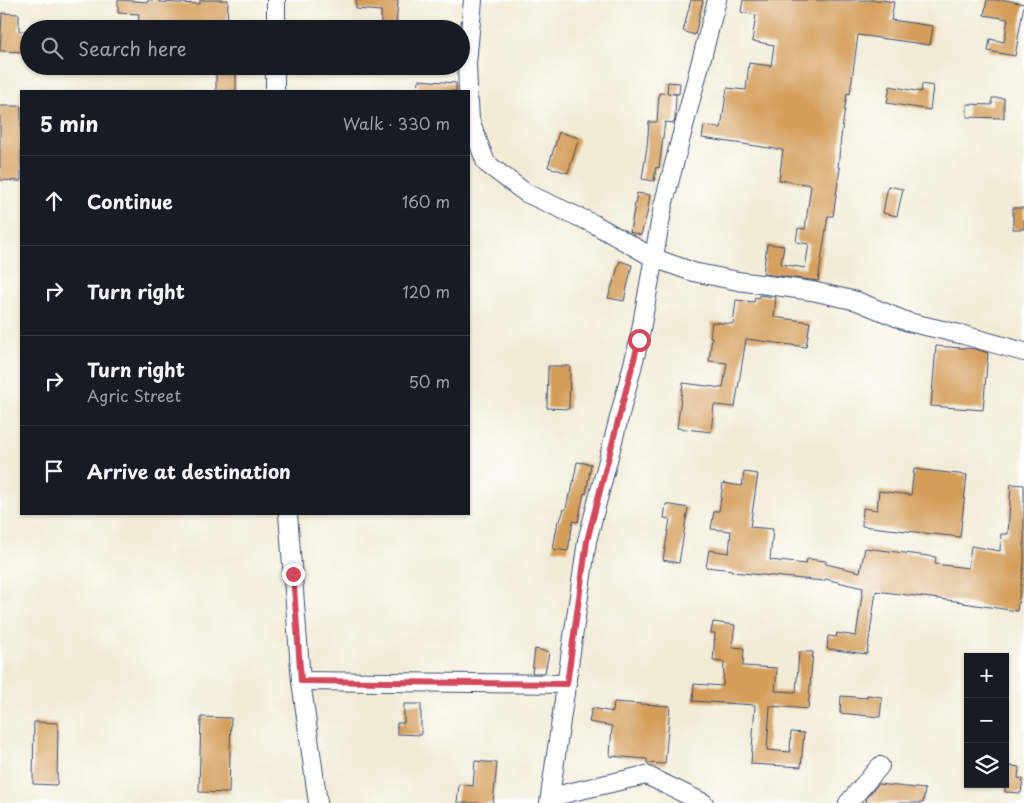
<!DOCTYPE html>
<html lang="en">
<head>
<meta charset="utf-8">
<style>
  body { margin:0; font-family:"Playpen Sans",sans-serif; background:#20242c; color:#f1f3f6 }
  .controls { position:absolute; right:15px; bottom:15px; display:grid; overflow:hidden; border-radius:0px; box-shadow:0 1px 4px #0004 }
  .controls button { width:45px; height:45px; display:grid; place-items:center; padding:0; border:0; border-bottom:1px solid #363941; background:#171b24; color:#f1f3f6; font:25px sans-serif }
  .stop { position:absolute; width:15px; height:15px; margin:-11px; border:4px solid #d1495b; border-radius:50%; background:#fff }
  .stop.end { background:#d1495b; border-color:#fff; box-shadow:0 1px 5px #0008 }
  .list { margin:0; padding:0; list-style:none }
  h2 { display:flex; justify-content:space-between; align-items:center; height:65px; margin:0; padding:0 20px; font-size:21px }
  h2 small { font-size:16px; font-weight:400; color:#9ea1a6 }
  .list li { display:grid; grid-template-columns:32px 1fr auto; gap:15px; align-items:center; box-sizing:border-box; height:90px; padding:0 20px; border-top:1px solid #363941 }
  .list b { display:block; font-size:19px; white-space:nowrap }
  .list p { margin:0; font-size:16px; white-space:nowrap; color:#9ea1a6 }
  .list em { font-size:16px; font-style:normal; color:#9ea1a6 }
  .icon { flex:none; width:28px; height:28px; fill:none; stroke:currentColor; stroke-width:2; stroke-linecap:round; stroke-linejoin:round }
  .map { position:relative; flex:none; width:1024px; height:803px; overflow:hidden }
  .search { position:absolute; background:#171b24; box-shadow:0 1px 4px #0004; left:20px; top:20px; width:450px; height:55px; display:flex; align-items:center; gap:12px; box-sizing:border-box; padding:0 18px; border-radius:28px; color:#9ea1a6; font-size:19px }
  .panel { position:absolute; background:#171b24; box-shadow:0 1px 4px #0004; left:20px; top:90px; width:450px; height:425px; border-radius:0px }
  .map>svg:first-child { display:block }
  .building { fill:#d49e5a }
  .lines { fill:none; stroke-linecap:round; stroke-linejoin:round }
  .street-casing { stroke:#3b4b70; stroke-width:20 }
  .street { stroke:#fff; stroke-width:18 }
  .route { stroke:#d1495b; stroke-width:6 }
</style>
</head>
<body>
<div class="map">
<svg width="1024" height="803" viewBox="0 0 1024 803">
  <rect width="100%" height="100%" fill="#fff"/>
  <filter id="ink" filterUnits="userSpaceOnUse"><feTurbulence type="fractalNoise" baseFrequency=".02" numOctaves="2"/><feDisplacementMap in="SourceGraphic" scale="10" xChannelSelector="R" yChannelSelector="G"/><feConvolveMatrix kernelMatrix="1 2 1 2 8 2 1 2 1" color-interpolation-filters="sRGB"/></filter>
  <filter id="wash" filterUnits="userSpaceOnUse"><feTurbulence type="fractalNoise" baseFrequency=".0096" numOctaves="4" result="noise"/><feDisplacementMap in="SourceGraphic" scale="20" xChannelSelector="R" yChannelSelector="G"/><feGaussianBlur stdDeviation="1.12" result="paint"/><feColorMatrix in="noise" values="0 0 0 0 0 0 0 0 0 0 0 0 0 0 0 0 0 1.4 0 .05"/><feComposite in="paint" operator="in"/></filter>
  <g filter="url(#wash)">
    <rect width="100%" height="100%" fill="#f2ecd7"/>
    <g id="blocks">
      <g class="building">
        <path d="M 118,0 L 148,2 L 148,0 L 159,0 L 159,2 L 200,4 L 200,0 L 228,0 L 227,29 L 138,27 L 139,14 L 118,13 Z"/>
        <path d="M 356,0 L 398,0 L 396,28 L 381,27 L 381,11 L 356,9 Z"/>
        <path d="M 691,0 L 703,0 L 695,35 L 683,31 Z"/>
        <path d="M 743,0 L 882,0 L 894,2 L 891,20 L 933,26 L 930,45 L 858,35 L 850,94 L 847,93 L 841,137 L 838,167 L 840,168 L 833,216 L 828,216 L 818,281 L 763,274 L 767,244 L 784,246 L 781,264 L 805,268 L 809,244 L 796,242 L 798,228 L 805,229 L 811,185 L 779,180 L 783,150 L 702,138 L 704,126 L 721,128 L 727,88 L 746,90 L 749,63 L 771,66 L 774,45 L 752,41 L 756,15 L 741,12 Z"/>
        <path d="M 987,0 L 1005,0 L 1024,4 L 1015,56 L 988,51 L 990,39 L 1004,42 L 1008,19 L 984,15 Z"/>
        <path d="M 2,13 L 19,14 L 19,31 L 29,31 L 28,52 L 0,51 Z"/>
        <path d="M 236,72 L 236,91 L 216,91 L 216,73 Z"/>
        <path d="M 419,80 L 456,83 L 456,91 L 418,91 Z"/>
        <path d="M 668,82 L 680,83 L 679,94 L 667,93 Z"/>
        <path d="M 922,84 L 933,86 L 930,110 L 887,103 L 890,86 L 921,92 Z"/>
        <path d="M 659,93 L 676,94 L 675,119 L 674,123 L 665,122 L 659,168 L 656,167 L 654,181 L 642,179 L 647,147 L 649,122 L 657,122 Z"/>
        <path d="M 992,98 L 1004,98 L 1004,118 L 967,117 L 967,104 L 992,105 Z"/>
        <path d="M 0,106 L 21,106 L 21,181 L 0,180 Z"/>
        <path d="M 559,132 L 579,138 L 568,173 L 548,167 Z"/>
        <path d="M 888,186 L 903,189 L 897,216 L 883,213 Z"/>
        <path d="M 637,193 L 650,195 L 647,214 L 641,235 L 630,232 Z"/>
        <rect x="1013" y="208" width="11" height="21"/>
        <path d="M 620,261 L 632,265 L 624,301 L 608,298 Z"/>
        <path d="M 759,295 L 776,297 L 774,317 L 810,322 L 806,347 L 746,339 L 735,407 L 714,405 L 711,432 L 677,428 L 683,383 L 723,388 L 727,363 L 709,361 L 712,337 L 710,337 L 712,322 L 733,324 L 736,300 L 754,302 L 755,297 L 759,298 Z"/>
        <path d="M 936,346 L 976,349 L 988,353 L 983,410 L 931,406 Z"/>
        <path d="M 548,366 L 570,366 L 569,409 L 547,408 Z"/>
        <path d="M 577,462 L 591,464 L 586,494 L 584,493 L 578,522 L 573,521 L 568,551 L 553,549 L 558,521 L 560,521 L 564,509 L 566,509 L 569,494 L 571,494 Z"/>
        <path d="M 914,469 L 967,475 L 960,537 L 862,526 L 863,508 L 877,510 L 879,491 L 911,495 Z"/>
        <path d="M 744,472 L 758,474 L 750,527 L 773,529 L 770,560 L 806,564 L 807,559 L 826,561 L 826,564 L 860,572 L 865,548 L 936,557 L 935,564 L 968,568 L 971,546 L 1000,551 L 1001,534 L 1008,534 L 1011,484 L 1024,485 L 1024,564 L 1017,611 L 963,603 L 963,602 L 876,591 L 867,654 L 827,649 L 828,636 L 836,637 L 837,633 L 856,636 L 863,588 L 825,579 L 824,581 L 732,572 L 732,570 L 706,567 L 709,550 L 729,553 L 731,531 L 711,529 L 714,511 L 719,511 L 723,483 L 742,486 Z"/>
        <path d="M 666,504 L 688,508 L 679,563 L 663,560 L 670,519 L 664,518 Z"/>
        <path d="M 713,622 L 735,625 L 732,647 L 744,648 L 743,666 L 777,668 L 775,691 L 796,692 L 799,652 L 813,652 L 808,709 L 770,706 L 767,750 L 790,752 L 791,732 L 804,733 L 801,767 L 751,764 L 755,705 L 693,701 L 694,684 L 723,686 L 724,662 L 713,661 L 715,633 L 711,633 Z"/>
        <path d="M 535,649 L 549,652 L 545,673 L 532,673 Z"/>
        <path d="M 867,695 L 882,697 L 880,717 L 840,713 L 841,696 L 867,698 Z"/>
        <path d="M 614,702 L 670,706 L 665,764 L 647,763 L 647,759 L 610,756 L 612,726 L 589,722 L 592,708 L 613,712 Z"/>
        <path d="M 404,704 L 421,704 L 421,735 L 397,734 L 397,723 L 404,723 Z"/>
        <path d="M 201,717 L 231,718 L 229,793 L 199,792 Z"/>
        <path d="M 34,722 L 58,723 L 57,785 L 33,784 Z"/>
        <path d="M 475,761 L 497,763 L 493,803 L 457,803 L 459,784 L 473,786 Z"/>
        <path d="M 1005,765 L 1019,767 L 1018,778 L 1023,779 L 1021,793 L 1005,792 Z"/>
        <path d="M 878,784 L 925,789 L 923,803 L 866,803 L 867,797 Z"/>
      </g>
    </g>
  </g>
  <g filter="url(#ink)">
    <use href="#blocks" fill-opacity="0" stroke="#3b4b70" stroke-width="1"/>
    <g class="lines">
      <defs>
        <g id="street">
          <path d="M 276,29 L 276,0"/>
          <path d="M 275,91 L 275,66"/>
          <path d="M 468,91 L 467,63 L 473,0"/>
          <path d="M 469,102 L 470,120 L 486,163 L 526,193 L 594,224 L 654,258 L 693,272 L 738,281 L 812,291 L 857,301 L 908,322 L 964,335 L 1024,352"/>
          <path d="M 288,514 L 301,681 L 318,803"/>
          <path d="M 301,681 L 567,684"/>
          <path d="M 550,797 L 646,775 L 704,803"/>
          <path d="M 549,803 L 587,541 L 639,341 L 663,206 L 717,0"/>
          <path d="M 848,803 L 880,766"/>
        </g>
      </defs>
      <use href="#street" class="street-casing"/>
      <use href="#street" class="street"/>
    </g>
  </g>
  <g class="lines" filter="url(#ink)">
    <path class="route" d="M 293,574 L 301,681 L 567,684 L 587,541 L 639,340"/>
  </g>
</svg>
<div class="controls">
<button>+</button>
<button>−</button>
<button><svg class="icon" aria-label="layers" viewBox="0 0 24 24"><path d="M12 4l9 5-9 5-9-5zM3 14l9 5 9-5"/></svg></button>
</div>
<div class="stop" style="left:639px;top:340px"></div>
<div class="stop end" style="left:293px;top:574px"></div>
<div class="search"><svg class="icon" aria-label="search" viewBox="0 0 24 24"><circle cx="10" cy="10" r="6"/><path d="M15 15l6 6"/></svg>Search here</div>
<section class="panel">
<h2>5 min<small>Walk · 330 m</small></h2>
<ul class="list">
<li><svg class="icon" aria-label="ahead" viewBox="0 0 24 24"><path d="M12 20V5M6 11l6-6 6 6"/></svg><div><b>Continue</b></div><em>160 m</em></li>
<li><svg class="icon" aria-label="right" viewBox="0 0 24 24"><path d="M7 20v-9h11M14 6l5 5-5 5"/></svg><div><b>Turn right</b></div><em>120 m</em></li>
<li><svg class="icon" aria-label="right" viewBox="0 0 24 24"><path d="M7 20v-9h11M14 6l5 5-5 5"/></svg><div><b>Turn right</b><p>Agric Street</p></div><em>50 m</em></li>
<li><svg class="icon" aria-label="arrive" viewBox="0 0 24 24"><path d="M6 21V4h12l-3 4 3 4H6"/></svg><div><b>Arrive at destination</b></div></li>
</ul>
</section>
</div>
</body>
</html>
